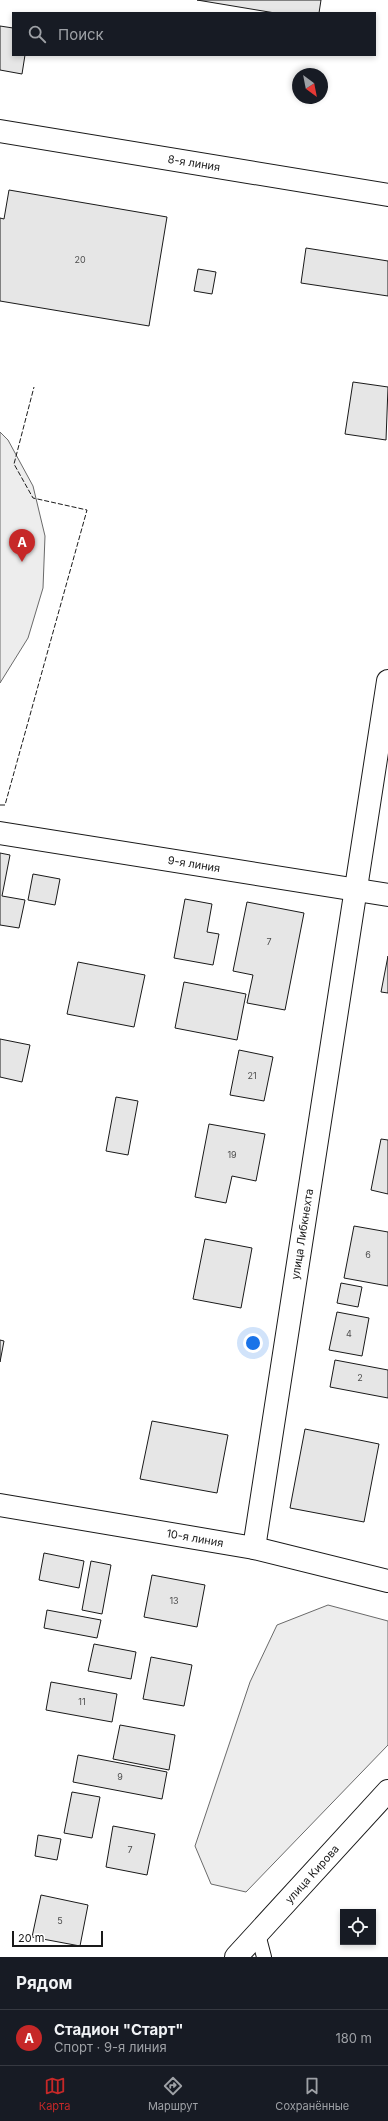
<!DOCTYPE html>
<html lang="ru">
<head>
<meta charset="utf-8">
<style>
  body { margin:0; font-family:Inter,sans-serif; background:#242831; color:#f1f3f6 }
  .controls { position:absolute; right:12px; bottom:12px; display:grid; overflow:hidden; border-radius:0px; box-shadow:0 2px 6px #0003 }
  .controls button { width:36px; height:36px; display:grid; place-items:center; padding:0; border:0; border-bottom:1px solid #363941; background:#171b24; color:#f1f3f6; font:20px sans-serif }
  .compass { position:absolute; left:292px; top:68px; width:36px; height:36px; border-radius:50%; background:#171b24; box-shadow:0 2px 6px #0003; rotate:148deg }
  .scale { position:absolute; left:12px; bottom:10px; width:91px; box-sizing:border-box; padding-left:4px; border:2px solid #1a1a1a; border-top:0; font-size:11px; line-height:14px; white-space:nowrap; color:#1a1a1a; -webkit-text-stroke:3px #fff; paint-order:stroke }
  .you { position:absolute; left:253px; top:1343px; width:14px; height:14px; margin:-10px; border:3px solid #fff; border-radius:50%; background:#1a73e8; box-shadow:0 0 0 6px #1a73e833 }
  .badge { display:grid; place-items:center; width:26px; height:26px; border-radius:50%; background:#c62828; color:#fff; font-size:13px; font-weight:700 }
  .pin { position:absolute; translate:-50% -33px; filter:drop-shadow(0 1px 2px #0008) }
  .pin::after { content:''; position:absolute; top:21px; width:14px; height:12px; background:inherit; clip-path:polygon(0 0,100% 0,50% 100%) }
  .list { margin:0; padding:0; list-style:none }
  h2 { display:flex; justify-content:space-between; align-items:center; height:52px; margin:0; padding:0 16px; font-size:17px }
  h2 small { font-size:13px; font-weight:400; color:#9ea1a6 }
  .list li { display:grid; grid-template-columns:26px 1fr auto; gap:12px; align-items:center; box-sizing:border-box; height:56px; padding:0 16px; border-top:1px solid #363941 }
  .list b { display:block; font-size:15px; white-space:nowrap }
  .list p { margin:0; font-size:13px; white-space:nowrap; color:#9ea1a6 }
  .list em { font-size:13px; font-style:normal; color:#9ea1a6 }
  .icon { flex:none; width:22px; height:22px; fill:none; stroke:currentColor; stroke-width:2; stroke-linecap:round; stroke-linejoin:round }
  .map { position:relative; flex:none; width:388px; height:1957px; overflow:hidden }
  .search { position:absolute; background:#171b24; box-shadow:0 2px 6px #0003; left:12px; right:12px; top:12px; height:44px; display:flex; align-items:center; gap:10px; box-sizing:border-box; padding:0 14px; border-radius:0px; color:#9ea1a6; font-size:15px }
  .sheet { height:108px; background:#171b24 }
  nav { display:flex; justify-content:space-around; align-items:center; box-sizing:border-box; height:56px; border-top:1px solid #363941; background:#171b24; font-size:11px; color:#9ea1a6 }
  nav a { display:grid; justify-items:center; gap:2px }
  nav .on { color:#c62828 }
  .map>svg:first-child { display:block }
  .built { fill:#ededed; stroke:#6a6a6a }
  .building { fill:#e6e6e6; stroke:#1a1a1a }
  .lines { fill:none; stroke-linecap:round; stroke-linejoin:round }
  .lane-casing { stroke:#1a1a1a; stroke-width:16 }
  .street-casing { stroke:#1a1a1a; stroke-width:24 }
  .secondary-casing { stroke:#1a1a1a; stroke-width:24 }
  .lane { stroke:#fff; stroke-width:14 }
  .street { stroke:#fff; stroke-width:22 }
  .secondary { stroke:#fff; stroke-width:22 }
  .fence { stroke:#1a1a1a; stroke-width:1; stroke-dasharray:5 2; stroke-linecap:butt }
  .labels { text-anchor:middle; stroke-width:3; stroke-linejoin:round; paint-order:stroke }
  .number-label { font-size:9px; fill:#4d4d4d }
  .street-label { font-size:11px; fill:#1a1a1a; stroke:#fff }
</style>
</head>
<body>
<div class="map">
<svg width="388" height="1957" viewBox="0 0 388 1957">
  <rect width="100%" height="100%" fill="#fff"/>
  <g class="built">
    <path d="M 0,432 L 8,440 L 33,486 L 45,536 L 43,588 L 28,638 L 0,683 Z"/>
    <path d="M 328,1605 L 388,1621 L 388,1745 L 246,1892 L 211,1884 L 195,1846 L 250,1682 L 277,1625 Z"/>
  </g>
  <g class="building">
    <path d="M 197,0 L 321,0 L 319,13 L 275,13 Z"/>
    <path d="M 0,26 L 13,28 L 13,55 L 25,55 L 22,74 L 0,70 Z"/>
    <path d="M 9,190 L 167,217 L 149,326 L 0,301 L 0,218 L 4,219 Z"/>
    <path d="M 306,248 L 388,261 L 388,296 L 301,283 Z"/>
    <path d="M 198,269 L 216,272 L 212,294 L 194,291 Z"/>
    <path d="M 353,382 L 388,387 L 386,440 L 345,434 Z"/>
    <path d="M 0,853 L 10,855 L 2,896 L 25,900 L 19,928 L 0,925 Z"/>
    <path d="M 33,874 L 60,879 L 55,905 L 28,900 Z"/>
    <path d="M 185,899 L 212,904 L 207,932 L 219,934 L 213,965 L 174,958 Z"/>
    <path d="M 247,902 L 304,913 L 285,1010 L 247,1003 L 253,975 L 233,971 Z"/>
    <path d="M 388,956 L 388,993 L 381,992 Z"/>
    <path d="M 78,962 L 145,975 L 134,1027 L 67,1014 Z"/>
    <path d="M 184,982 L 246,994 L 237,1040 L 175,1028 Z"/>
    <path d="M 0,1039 L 30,1045 L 22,1082 L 0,1077 Z"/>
    <path d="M 239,1050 L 273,1057 L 264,1101 L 230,1095 Z"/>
    <path d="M 116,1097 L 138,1101 L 128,1155 L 106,1151 Z"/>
    <path d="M 209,1124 L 265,1134 L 256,1181 L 232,1176 L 226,1203 L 195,1197 Z"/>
    <path d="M 381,1139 L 388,1140 L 388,1194 L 371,1190 Z"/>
    <path d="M 354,1226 L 388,1232 L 388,1286 L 344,1278 Z"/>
    <path d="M 205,1239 L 252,1248 L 241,1308 L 193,1299 Z"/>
    <path d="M 341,1283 L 362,1287 L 358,1307 L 337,1303 Z"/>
    <path d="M 337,1312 L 369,1318 L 362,1356 L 329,1350 Z"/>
    <path d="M 0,1340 L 4,1341 L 0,1362 Z"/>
    <path d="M 335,1360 L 388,1370 L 388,1398 L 330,1387 Z"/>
    <path d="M 152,1421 L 228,1435 L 217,1493 L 140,1479 Z"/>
    <path d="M 305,1429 L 379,1444 L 364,1522 L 290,1508 Z"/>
    <path d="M 44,1553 L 84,1561 L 79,1588 L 39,1580 Z"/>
    <path d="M 91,1561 L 111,1565 L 102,1614 L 82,1610 Z"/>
    <path d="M 152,1575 L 205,1585 L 197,1627 L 144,1617 Z"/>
    <path d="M 47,1610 L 101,1620 L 97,1638 L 44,1628 Z"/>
    <path d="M 94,1644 L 136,1652 L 131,1679 L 88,1671 Z"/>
    <path d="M 151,1657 L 192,1665 L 184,1706 L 143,1699 Z"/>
    <path d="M 51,1682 L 117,1694 L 112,1722 L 46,1710 Z"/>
    <path d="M 120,1725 L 175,1735 L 169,1770 L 113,1759 Z"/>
    <path d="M 78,1755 L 167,1772 L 162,1799 L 73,1782 Z"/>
    <path d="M 72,1792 L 100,1797 L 92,1838 L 64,1833 Z"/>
    <path d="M 113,1826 L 155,1834 L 147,1875 L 106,1867 Z"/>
    <path d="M 38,1835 L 61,1839 L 57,1860 L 35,1856 Z"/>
    <path d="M 41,1895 L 88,1905 L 80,1946 L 32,1937 Z"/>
  </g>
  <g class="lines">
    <defs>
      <path id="lane" d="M 258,1934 L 264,1957"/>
      <g id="street">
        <path d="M 0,131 L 388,195"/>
        <path d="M 0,833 L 388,895"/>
        <path d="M 254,1548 L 388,681"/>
      </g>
      <g id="secondary">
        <path d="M 0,1505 L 254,1548 L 388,1581"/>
        <path d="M 236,1957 L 388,1791"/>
      </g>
    </defs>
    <use href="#lane" class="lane-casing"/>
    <use href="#street" class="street-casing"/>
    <use href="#secondary" class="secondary-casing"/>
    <use href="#lane" class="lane"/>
    <use href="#street" class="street"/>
    <use href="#secondary" class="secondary"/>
    <path class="fence" d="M 0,805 L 5,805 L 87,510 L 33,498 L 14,464 L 34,387"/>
  </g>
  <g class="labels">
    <g class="number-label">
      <text x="80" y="263">20</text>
      <text x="269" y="945">7</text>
      <text x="252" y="1079">21</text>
      <text x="232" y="1158">19</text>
      <text x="368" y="1258">6</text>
      <text x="349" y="1337">4</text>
      <text x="360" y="1381">2</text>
      <text x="174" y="1604">13</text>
      <text x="82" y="1705">11</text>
      <text x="120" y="1780">9</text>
      <text x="130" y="1853">7</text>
      <text x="60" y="1924">5</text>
    </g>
    <g class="street-label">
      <text transform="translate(194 163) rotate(9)" y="4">8-я линия</text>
      <text transform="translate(194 864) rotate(9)" y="4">9-я линия</text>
      <text transform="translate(302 1234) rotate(-81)" y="4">улица Либкнехта</text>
      <text transform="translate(195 1538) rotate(10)" y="4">10-я линия</text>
      <text transform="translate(312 1874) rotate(-48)" y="4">улица Кирова</text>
    </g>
  </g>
</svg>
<div class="controls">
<button><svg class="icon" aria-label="locate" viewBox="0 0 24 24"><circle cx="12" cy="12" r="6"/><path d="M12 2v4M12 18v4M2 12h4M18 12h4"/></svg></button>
</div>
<svg class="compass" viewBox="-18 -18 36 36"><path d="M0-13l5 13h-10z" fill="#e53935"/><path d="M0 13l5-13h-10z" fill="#9ea1a6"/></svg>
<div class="scale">20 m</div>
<div class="you"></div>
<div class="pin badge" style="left:22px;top:562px">A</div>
<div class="search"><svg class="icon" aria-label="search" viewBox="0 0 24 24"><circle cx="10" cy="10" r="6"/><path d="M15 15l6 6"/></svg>Поиск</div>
</div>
<section class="sheet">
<h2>Рядом<small></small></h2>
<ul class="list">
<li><span class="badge">A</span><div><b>Стадион &quot;Старт&quot;</b><p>Спорт · 9-я линия</p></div><em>180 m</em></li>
</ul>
</section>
<nav>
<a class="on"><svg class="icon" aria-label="map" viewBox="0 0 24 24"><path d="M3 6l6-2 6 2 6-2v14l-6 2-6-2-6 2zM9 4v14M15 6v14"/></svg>Карта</a>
<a><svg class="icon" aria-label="directions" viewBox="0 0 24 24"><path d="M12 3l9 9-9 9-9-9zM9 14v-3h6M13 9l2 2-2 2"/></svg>Маршрут</a>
<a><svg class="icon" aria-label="saved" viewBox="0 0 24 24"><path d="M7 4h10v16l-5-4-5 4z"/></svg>Сохранённые</a>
</nav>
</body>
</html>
